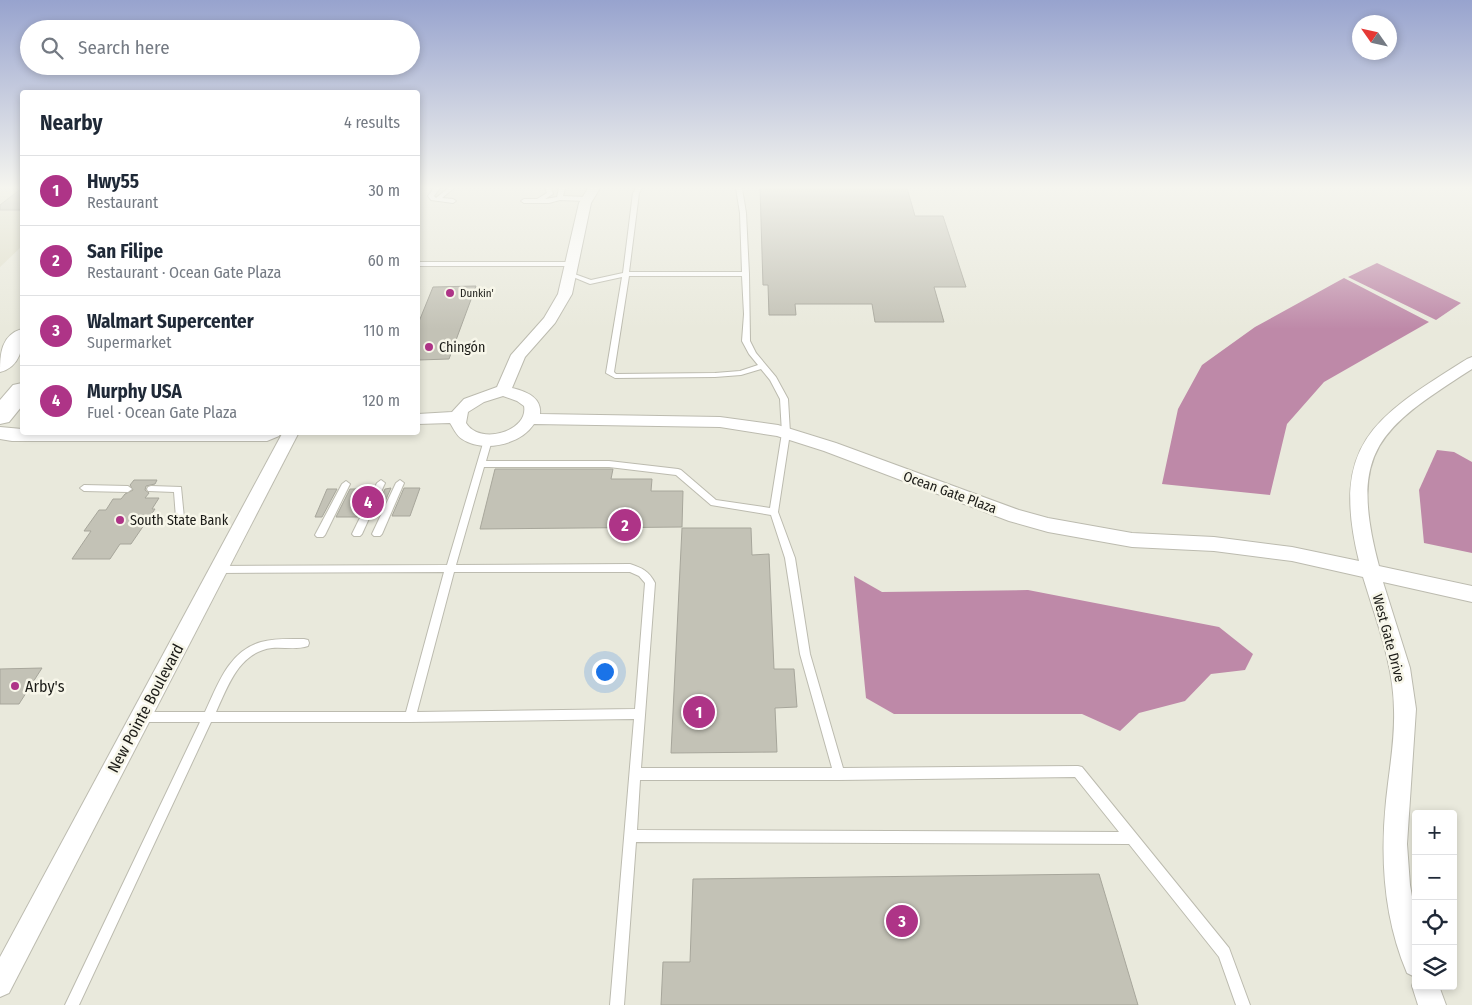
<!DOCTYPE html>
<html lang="en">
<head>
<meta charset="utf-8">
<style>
  body { margin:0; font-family:"Fira Sans Condensed",sans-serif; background:#f6f6f7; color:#1f2937 }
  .controls { position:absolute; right:15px; bottom:15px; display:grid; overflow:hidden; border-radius:5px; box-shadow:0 2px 8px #0003 }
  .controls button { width:45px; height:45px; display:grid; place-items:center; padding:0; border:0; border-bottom:1px solid #e0e1e3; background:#fff; color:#1f2937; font:25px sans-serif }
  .compass { position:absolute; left:1352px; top:15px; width:45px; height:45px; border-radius:50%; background:#fff; box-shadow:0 2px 8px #0003; rotate:304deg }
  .you { position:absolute; left:604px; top:671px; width:18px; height:18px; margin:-12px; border:4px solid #fff; border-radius:50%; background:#1a73e8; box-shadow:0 0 0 8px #1a73e833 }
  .badge { display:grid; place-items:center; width:32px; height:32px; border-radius:50%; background:#ae3487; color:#fff; font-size:16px; font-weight:700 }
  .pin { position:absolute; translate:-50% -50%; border:2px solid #fff; box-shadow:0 1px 5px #0006 }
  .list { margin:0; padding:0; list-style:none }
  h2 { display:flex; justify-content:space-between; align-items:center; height:65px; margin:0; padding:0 20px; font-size:21px }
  h2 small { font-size:16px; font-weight:400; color:#747a83 }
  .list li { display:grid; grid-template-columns:32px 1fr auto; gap:15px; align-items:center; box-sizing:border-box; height:70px; padding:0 20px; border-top:1px solid #e0e1e3 }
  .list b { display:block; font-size:19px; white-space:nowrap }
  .list p { margin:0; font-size:16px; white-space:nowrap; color:#747a83 }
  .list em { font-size:16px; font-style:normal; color:#747a83 }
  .icon { flex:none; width:28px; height:28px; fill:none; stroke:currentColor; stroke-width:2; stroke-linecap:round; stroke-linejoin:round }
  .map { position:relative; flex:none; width:1472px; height:1005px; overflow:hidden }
  .search { position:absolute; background:#fff; box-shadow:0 2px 8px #0003; left:20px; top:20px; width:400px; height:55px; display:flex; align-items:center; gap:12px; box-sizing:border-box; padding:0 18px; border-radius:28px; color:#747a83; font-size:19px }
  .panel { position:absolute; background:#fff; box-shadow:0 2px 8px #0003; left:20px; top:90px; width:400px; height:345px; border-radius:5px }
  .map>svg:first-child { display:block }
  .built { fill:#e0dfcb }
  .water { fill:#be89a8 }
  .building { fill:#c3c2b6; stroke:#a7a69b }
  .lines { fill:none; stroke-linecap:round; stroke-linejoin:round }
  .service-casing { stroke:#bcbbaf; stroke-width:2 }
  .minor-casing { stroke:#bcbbaf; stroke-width:2 }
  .trunk-casing { stroke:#bcbbaf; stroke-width:2 }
  .service { fill:#fff; fill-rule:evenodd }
  .minor { fill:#fff; fill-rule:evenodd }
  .trunk { fill:#fff; fill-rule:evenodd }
  .poi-dot { fill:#ae3487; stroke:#f7f6e9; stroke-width:2 }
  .labels { text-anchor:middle; stroke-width:5; stroke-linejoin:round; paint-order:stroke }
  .far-poi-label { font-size:11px; fill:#1b1b17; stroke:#f7f6e9; text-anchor:start }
  .poi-label { font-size:14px; fill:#1b1b17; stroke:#f7f6e9; text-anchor:start }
  .street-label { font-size:14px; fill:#1b1b17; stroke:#f7f6e9 }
  .near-poi-label { font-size:16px; fill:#1b1b17; stroke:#f7f6e9; text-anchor:start }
  .near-street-label { font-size:16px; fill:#1b1b17; stroke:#f7f6e9 }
</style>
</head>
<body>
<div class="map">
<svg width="1472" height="1005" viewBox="0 0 1472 1005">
  <rect width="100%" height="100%" fill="#e9e9dc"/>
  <path class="built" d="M 0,188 L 22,188 L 22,246 L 0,267 Z"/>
  <g class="water">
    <path d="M 1377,263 L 1461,303 L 1436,320 L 1348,277 Z"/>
    <path d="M 1344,278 L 1429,322 L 1324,382 L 1287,424 L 1270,495 L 1162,484 L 1178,409 L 1202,365 L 1255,327 Z"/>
    <path d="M 1437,450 L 1454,452 L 1472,462 L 1472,553 L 1424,543 L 1419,490 Z"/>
    <path d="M 854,576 L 882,592 L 1028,590 L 1219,627 L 1253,654 L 1245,670 L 1211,674 L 1185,701 L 1139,713 L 1120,731 L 1082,714 L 894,714 L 866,698 Z"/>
  </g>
  <g class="building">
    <path d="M 22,188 L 22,210 L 0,210 L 0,205 Z"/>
    <path d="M 760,188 L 907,188 L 915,216 L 943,216 L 966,287 L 934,287 L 944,322 L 875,322 L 872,304 L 795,304 L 796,315 L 769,315 L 768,285 L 763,285 Z"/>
    <path d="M 476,286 L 449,359 L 418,360 L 418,324 L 433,287 Z"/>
    <path d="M 495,469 L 613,469 L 611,479 L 652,479 L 651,491 L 683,491 L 682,527 L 480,529 Z"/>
    <path d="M 134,480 L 157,480 L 155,484 L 146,486 L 145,490 L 149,493 L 145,498 L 159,498 L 152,509 L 155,509 L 131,544 L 120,544 L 110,559 L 72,559 L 91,531 L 84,531 L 99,510 L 106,510 L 113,499 L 121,499 L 125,494 L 133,490 L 130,485 Z"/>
    <path d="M 391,488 L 378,517 L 372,517 L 385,489 Z"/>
    <path d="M 404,488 L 420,488 L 410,516 L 392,516 Z"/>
    <path d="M 327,489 L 337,489 L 322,517 L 315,517 Z"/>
    <path d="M 350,489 L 372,489 L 358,517 L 336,517 Z"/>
    <path d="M 682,528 L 751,528 L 752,555 L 769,554 L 774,669 L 794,669 L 797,707 L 775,708 L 777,752 L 671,753 Z"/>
    <path d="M 42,668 L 19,704 L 0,704 L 0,669 Z"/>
    <path d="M 1099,874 L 1138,1005 L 661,1005 L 663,962 L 690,962 L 693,879 Z"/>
  </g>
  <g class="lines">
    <defs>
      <g id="service">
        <path d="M 434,188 L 440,188 L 434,196 L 436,198 L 448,188 L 454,188 L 442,198 L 453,199 L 456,201 L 453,203 L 431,200 L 428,196 Z"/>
        <path d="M 545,188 L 551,188 L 553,194 L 545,199 L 557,197 L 559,188 L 565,188 L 563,196 L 587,197 L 590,199 L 587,201 L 560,200 L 549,203 L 524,203 L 521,201 L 524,199 L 537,199 L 547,193 Z"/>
        <path d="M 636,188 L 642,188 L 639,193 L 629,272 L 742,272 L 740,213 L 736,188 L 742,188 L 746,213 L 749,274 L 750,341 L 756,353 L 776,377 L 788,399 L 790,433 L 778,512 L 795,558 L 810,654 L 843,768 L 1078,766 L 1082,767 L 1229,948 L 1250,1005 L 1236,1005 L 1219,957 L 1129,844 L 636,842 L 624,1005 L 610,1005 L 634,719 L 410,722 L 211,722 L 79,1005 L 65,1005 L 200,722 L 140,722 L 136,721 L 135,717 L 136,713 L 140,712 L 205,712 C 218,684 229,651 261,642 C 275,638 290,639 304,639 L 308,640 L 309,643 L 308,646 C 297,650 284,647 272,648 C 239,652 228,686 216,712 L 406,712 L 444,572 L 218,573 L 215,572 L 213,569 L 215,566 L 447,565 L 484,440 L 488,437 L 492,440 L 486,461 L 609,461 L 678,469 L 681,470 L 716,500 L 770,508 L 782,433 L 780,399 L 770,380 L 761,369 L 741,375 L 715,377 L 615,378 L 606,373 L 622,277 L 590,284 L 566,274 L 569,272 L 591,280 L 623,273 L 633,193 ZM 629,276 L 742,276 L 744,314 L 742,341 L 749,354 L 758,365 L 740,371 L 715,373 L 616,374 L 614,372 ZM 484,467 L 609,467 L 676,475 L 711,505 L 771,515 L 785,558 L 800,654 L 832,768 L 641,768 L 655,583 C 649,571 642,568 630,564 L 456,565 ZM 454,572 L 630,572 L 639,576 L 645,583 L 635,709 L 417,712 ZM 1075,777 L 1119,832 L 637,830 L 640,780 L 839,780 Z"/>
        <path d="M 418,262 L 571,262 L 574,264 L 571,266 L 418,266 Z"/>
        <path d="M 381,480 L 385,483 L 362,534 L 360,536 L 354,536 L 352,534 L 377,483 Z"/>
        <path d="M 400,480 L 404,483 L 382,534 L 380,536 L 374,536 L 372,534 L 396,483 Z"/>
        <path d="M 346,481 L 350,484 L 325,535 L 323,537 L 317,537 L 315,535 L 342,484 Z"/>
        <path d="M 84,485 L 128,486 L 132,489 L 128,492 L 84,491 L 80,488 Z"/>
        <path d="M 151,486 L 181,487 L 184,518 L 183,520 L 177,520 L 176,518 L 174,492 L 148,491 L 147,489 L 148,487 Z"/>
      </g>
      <g id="minor">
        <path d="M 588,188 L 600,188 L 591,203 L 572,294 L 555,323 L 525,357 L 512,388 C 525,391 542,397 540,414 L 720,417 L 778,425 L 836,443 L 1019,510 L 1048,518 L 1132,533 L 1214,537 L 1292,547 L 1359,561 C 1330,443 1375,417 1467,359 L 1472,357 L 1472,369 C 1380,428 1348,450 1379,566 L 1472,586 L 1472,602 L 1383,582 L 1410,668 L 1416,709 L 1407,844 L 1410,885 L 1416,920 L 1416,986 L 1439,986 L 1446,1005 L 1418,1005 L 1412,986 L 1415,977 L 1407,973 C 1384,919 1380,860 1386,801 C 1389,771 1395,741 1394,710 C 1394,665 1376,620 1363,577 L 1292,561 L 1214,551 L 1132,547 L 1048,532 L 1009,521 L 824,451 L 777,436 L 720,427 L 534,424 C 520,445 483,453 462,439 C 456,435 454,429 450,423 L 418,424 L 418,414 L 452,412 L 464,399 L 497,387 L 511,355 L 544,318 L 558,294 L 579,203 ZM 503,396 L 517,401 L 524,406 C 529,431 480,446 466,423 L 468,412 L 484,402 Z"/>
        <path d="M 0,427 L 22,429 L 22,432 L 281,432 L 279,436 L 267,441 L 12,441 L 0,439 Z"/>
        <path d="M 283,432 L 299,432 L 9,993 L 0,997 L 0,957 Z"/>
      </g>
      <g id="trunk">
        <path d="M 22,329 C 24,347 20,367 0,372 C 0,354 1,335 22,329 Z"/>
        <path d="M 22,383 L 22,406 L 9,422 L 0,424 L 0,400 L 13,385 Z"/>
      </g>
    </defs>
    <use href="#service" class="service-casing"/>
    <use href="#minor" class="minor-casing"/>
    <use href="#trunk" class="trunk-casing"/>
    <use href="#service" class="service"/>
    <use href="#minor" class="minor"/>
    <use href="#trunk" class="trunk"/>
  </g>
  <linearGradient id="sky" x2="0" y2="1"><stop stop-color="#97a3ce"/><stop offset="0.57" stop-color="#f5f5ef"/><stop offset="1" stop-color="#f5f5ef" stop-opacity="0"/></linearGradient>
  <rect width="1472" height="329" fill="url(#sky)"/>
  <g class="poi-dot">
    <circle cx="450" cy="293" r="5"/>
    <circle cx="429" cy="347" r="5"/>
    <circle cx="120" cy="520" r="5"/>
    <circle cx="15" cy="686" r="5"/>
  </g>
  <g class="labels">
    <g class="far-poi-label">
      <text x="460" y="297">Dunkin'</text>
    </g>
    <g class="poi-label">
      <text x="439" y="352">Chingón</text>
      <text x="130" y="525">South State Bank</text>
    </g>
    <g class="street-label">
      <text transform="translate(950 492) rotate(20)" y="5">Ocean Gate Plaza</text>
      <text transform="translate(1389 638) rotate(75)" y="5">West Gate Drive</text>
    </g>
    <g class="near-poi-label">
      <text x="25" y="692">Arby's</text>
    </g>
    <g class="near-street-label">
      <text transform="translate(145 708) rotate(-62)" y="6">New Pointe Boulevard</text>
    </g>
  </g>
</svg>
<div class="controls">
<button>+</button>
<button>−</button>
<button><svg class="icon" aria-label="locate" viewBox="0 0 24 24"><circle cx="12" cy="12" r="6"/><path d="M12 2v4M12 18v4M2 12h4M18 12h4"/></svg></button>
<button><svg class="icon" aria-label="layers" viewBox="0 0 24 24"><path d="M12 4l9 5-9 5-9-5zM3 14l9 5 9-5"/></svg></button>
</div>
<svg class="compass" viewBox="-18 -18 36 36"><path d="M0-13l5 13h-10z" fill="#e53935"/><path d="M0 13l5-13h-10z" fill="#747a83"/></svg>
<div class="you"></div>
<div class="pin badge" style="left:699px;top:712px">1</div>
<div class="pin badge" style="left:625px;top:525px">2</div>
<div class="pin badge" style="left:902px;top:921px">3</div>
<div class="pin badge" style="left:368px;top:502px">4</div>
<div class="search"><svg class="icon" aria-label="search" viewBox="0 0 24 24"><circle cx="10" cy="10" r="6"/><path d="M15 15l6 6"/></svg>Search here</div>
<section class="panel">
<h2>Nearby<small>4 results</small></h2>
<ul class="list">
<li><span class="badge">1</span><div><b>Hwy55</b><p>Restaurant</p></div><em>30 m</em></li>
<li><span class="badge">2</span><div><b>San Filipe</b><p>Restaurant · Ocean Gate Plaza</p></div><em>60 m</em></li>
<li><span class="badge">3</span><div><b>Walmart Supercenter</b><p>Supermarket</p></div><em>110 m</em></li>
<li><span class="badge">4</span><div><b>Murphy USA</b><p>Fuel · Ocean Gate Plaza</p></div><em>120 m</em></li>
</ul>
</section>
</div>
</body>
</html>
